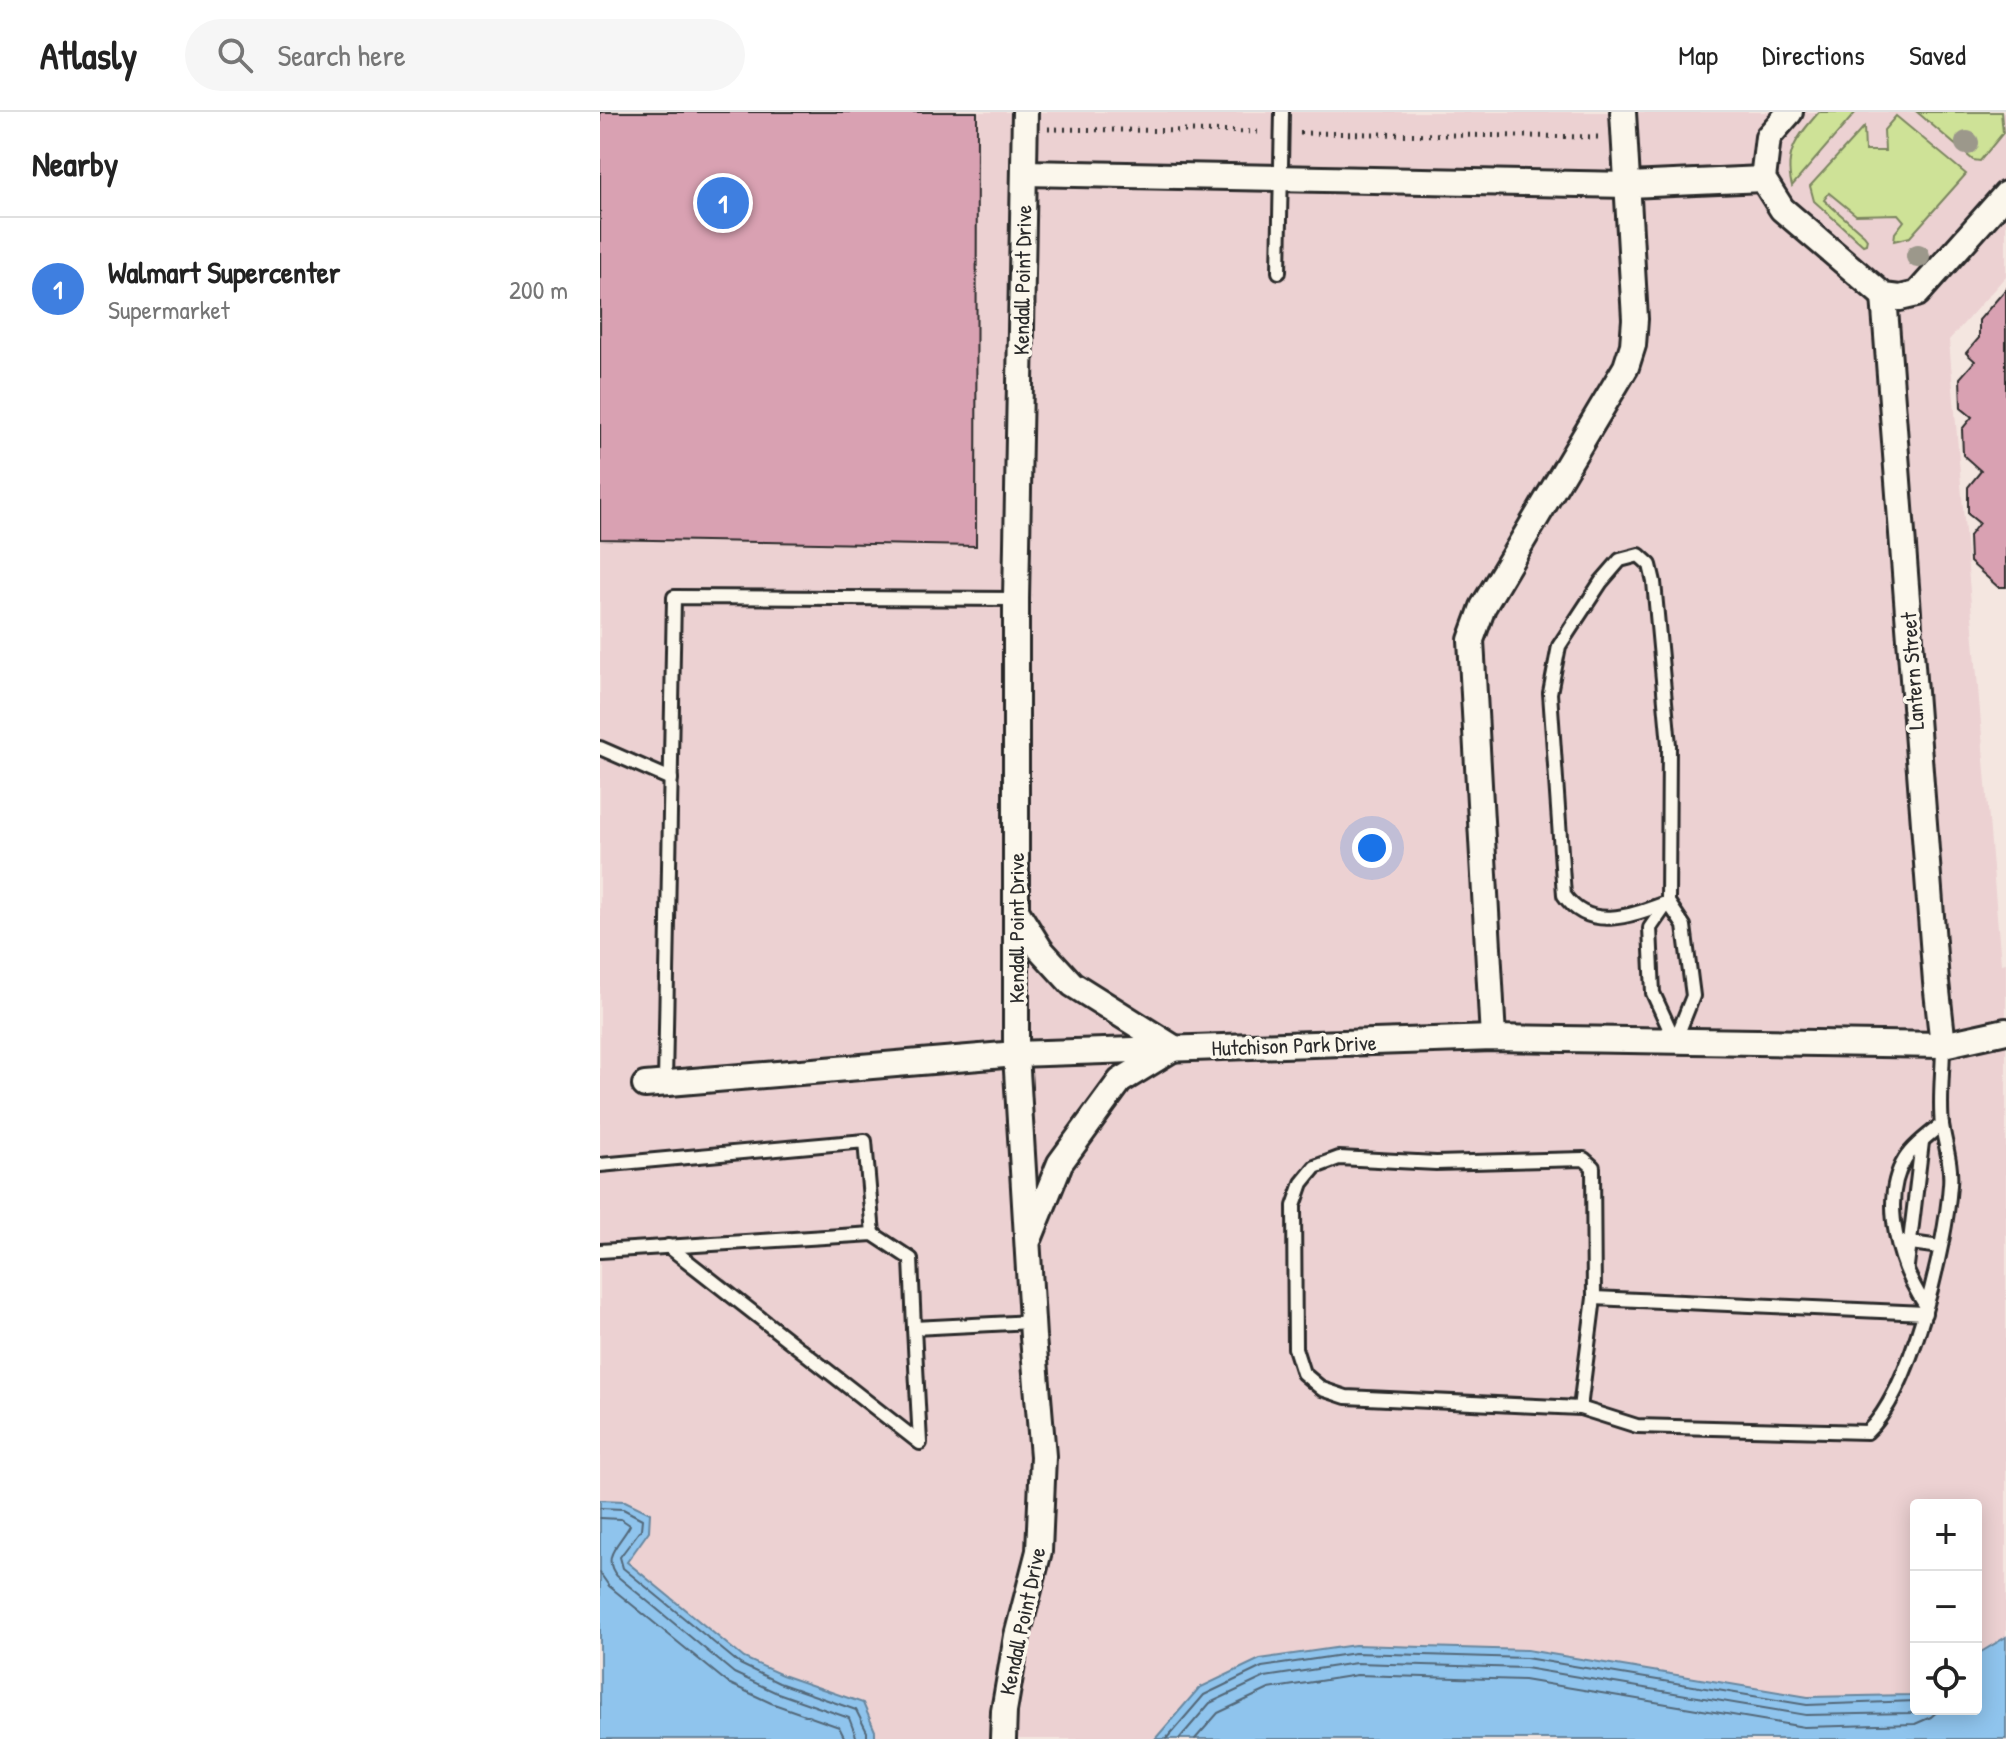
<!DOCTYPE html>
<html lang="en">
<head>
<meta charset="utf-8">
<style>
  body { margin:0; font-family:"Patrick Hand",sans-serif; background:#f6f6f6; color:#222 }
  .controls { position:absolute; right:24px; bottom:24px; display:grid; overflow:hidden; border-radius:8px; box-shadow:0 4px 20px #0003 }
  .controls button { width:72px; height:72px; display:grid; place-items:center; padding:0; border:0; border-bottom:2px solid #e0e0e0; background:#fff; color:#222; font:40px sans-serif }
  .you { position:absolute; left:772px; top:736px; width:28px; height:28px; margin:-20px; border:6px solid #fff; border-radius:50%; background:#1a73e8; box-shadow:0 0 0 12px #1a73e833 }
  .badge { display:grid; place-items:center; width:52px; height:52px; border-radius:50%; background:#db2777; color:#fff; font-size:26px; font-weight:700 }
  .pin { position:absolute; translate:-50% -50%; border:4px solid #fff; box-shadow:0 2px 8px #0006 }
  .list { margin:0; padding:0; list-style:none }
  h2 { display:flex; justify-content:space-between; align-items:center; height:104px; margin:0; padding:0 32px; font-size:34px }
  h2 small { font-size:26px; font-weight:400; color:#767676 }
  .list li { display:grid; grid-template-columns:52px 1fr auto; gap:24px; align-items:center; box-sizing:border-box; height:144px; padding:0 32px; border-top:2px solid #e0e0e0 }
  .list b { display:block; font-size:30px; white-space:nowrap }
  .list p { margin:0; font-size:26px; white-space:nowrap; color:#767676 }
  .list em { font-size:26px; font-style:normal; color:#767676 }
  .icon { flex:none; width:44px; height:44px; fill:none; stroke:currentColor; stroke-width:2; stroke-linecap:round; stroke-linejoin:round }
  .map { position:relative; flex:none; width:1406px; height:1627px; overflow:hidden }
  header { display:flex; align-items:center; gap:48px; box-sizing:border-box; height:112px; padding:0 40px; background:#fff; border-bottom:2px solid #e0e0e0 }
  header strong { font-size:38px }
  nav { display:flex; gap:44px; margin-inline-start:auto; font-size:28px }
  .search { width:560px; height:72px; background:#f6f6f6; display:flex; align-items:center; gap:20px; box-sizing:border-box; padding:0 28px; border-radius:44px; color:#767676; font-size:30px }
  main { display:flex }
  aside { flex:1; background:#fff }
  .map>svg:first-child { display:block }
  .built { fill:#ecd1d2; fill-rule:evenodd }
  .green { fill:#cee297; stroke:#7c8661; stroke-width:2 }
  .water { fill:#8fc4ed; stroke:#67879f; stroke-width:2 }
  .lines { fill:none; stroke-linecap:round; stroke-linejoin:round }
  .shore { stroke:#536879; stroke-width:2 }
  .building { fill:#d9a1b2; stroke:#2b2b2b; stroke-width:2 }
  .service-casing { stroke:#2b2b2b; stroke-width:18 }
  .minor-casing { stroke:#2b2b2b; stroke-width:30 }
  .path { stroke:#2b2b2b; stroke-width:5; stroke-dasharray:2 6; stroke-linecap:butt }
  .service { stroke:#fbf7ec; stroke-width:12 }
  .minor { stroke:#fbf7ec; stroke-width:24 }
  .tree { fill:#9c988b }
  .labels { text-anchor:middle; stroke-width:7; stroke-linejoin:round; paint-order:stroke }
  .street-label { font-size:22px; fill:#2b2b2b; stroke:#fbf7ec }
</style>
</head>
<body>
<header>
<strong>Atlasly</strong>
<div class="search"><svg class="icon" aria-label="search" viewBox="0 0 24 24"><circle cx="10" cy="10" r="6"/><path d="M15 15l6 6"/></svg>Search here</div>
<nav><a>Map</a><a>Directions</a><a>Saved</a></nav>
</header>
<main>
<aside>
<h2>Nearby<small></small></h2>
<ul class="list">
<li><span class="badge" style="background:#3f7fe0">1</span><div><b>Walmart Supercenter</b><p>Supermarket</p></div><em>200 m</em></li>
</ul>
</aside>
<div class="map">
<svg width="1406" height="1627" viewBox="0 0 1406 1627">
  <rect width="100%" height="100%" fill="#f4e6e0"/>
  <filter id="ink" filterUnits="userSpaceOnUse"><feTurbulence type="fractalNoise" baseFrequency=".0125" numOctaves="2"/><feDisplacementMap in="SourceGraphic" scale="16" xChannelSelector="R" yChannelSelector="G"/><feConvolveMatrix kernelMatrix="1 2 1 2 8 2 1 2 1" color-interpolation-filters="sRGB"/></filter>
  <g filter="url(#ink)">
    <path class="built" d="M 0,0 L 1406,0 L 1406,164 L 1349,228 L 1401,852 L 1406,851 L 1406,1627 L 275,1627 L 275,1619 L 182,1563 L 144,1546 L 27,1449 L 49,1419 L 25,1389 L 0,1388 ZM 1316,1393 L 1376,1393 L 1376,1597 L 1316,1597 Z"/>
    <g class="green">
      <path d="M 1219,0 L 1256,0 L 1192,74 C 1183,41 1198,24 1219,0 Z"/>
      <path d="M 1317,0 L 1401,0 L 1403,21 L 1380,49 L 1373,48 Z"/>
      <path d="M 1296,4 L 1366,62 L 1310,125 L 1294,129 L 1295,121 L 1304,109 L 1298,102 L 1256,103 L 1229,81 L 1224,88 L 1264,123 L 1267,127 L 1266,132 L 1263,133 L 1214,89 L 1210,74 L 1264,15 L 1265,39 L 1285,39 L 1284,18 Z"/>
    </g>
    <g class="water">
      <path d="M 0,1388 L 25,1389 L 50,1401 L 49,1419 L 27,1450 L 144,1546 L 182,1563 L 263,1591 L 275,1619 L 275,1627 L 0,1627 Z"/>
      <path d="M 1406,1525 L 1406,1627 L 555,1627 L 599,1576 L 660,1547 L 755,1533 L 927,1538 L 1208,1585 L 1310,1583 L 1316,1579 L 1316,1597 L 1376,1597 L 1376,1543 Z"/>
    </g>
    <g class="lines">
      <g class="shore">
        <path d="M 0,1396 L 23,1397 L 42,1407 L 41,1417 L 20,1445 L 23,1456 L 140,1552 L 179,1571 L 256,1598 L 267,1620 L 267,1627"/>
        <path d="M 0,1406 L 21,1407 L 30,1413 C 21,1431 0,1444 17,1464 L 134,1561 L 175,1580 L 249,1606 L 257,1627"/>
        <path d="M 0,1461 L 9,1474 L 128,1571 L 171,1591 L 239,1615 L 245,1627"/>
        <path d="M 566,1627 L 604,1583 L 662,1555 L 755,1541 L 926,1546 L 1207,1593 L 1316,1589"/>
        <path d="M 579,1627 L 610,1591 L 665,1565 L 756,1551 L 925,1556 L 1206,1603 L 1311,1601 L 1321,1597"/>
        <path d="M 595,1627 L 618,1601 L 669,1577 L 757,1563 L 924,1568 L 1204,1615 L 1315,1612 L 1331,1605 L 1340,1597"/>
      </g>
    </g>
    <g class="building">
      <path d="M 0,0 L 377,0 L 376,434 L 0,427 Z"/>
      <path d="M 1406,177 L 1406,475 L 1398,475 L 1370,450 L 1369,424 L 1379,411 L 1368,402 L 1368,375 L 1381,359 L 1363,343 L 1362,317 L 1372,305 L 1361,296 L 1360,266 L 1375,249 L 1366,241 L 1379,226 L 1379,208 Z"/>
    </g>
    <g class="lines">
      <defs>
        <g id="service">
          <path d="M 679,160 L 682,0"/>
          <path d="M 1039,443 L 1050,453 L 1054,470 L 1069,633 L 1068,790 C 1033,803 990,821 964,783 L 950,581 L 959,534 L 1001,470 L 1020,448 Z"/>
          <path d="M 0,636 L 71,667"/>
          <path d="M 1068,790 L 1084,814 L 1093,884 L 1075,929 L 1053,881 L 1050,816 Z"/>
          <path d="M 65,971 L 74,485 L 416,487"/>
          <path d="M 0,1053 L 265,1029 L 273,1122"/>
          <path d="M 1304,1130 L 1340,1135"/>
          <path d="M 68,1134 L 320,1331 L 314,1216"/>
          <path d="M 0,1139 L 273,1122 L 311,1147 L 314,1216 L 432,1210"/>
          <path d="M 1307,1154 L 1322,1030"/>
          <path d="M 994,1186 L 993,1055 L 984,1047 L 836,1051 L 739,1046 L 715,1055 L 702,1071 L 694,1094 L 695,1236 L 703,1261 L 722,1277 L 746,1285 L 980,1296 L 1037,1314 L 1267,1320 C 1311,1280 1346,1134 1350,1073 C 1352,1052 1345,1033 1342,1013 C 1339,987 1343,959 1343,933"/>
          <path d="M 1326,1194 C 1300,1156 1279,1089 1305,1047 C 1313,1034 1330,1022 1342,1012"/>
          <path d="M 980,1296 L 994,1186 L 1325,1201"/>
        </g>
        <g id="minor">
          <path d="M 1190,0 L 1168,25 L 1163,67 L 1182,97 L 1284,184 L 1300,186 L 1317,182 L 1406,82"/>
          <path d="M 424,61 L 1029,73 L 1163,67"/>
          <path d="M 1284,184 L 1336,870 L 1343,933"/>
          <path d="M 417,800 L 440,837 L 472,872 L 574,936 L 520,969 L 460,1051 L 430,1125"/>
          <path d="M 893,926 L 871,528 L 883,495 L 1026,255 L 1033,233 L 1035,207 L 1023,0"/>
          <path d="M 45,973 L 416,942 L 893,926 L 1343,933 L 1406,919"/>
          <path d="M 403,1627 L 404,1599 L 417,1524 L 439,1439 L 443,1344 L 433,1225 L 416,942 L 416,487 L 425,0"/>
        </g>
      </defs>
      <use href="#service" class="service-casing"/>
      <use href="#minor" class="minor-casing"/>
      <g class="path">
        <path d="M 448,17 L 662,20"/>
        <path d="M 700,21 L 998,25"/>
      </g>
      <use href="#service" class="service"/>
      <use href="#minor" class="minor"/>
    </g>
    <g class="tree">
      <circle cx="1367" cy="31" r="12"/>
      <circle cx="1318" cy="144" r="12"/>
    </g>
  </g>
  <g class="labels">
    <g class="street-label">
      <text transform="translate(422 168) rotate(-89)" y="8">Kendall Point Drive</text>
      <text transform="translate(1312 559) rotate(-94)" y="8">Lantern Street</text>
      <text transform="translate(416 816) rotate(-90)" y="8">Kendall Point Drive</text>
      <text transform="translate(694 933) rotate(-2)" y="8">Hutchison Park Drive</text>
      <text transform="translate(422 1509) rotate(-78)" y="8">Kendall Point Drive</text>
    </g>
  </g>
</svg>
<div class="controls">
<button>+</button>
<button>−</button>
<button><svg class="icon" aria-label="locate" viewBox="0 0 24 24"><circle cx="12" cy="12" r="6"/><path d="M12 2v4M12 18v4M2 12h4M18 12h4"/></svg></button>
</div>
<div class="you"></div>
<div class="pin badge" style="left:123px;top:91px;background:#3f7fe0">1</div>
</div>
</main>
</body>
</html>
